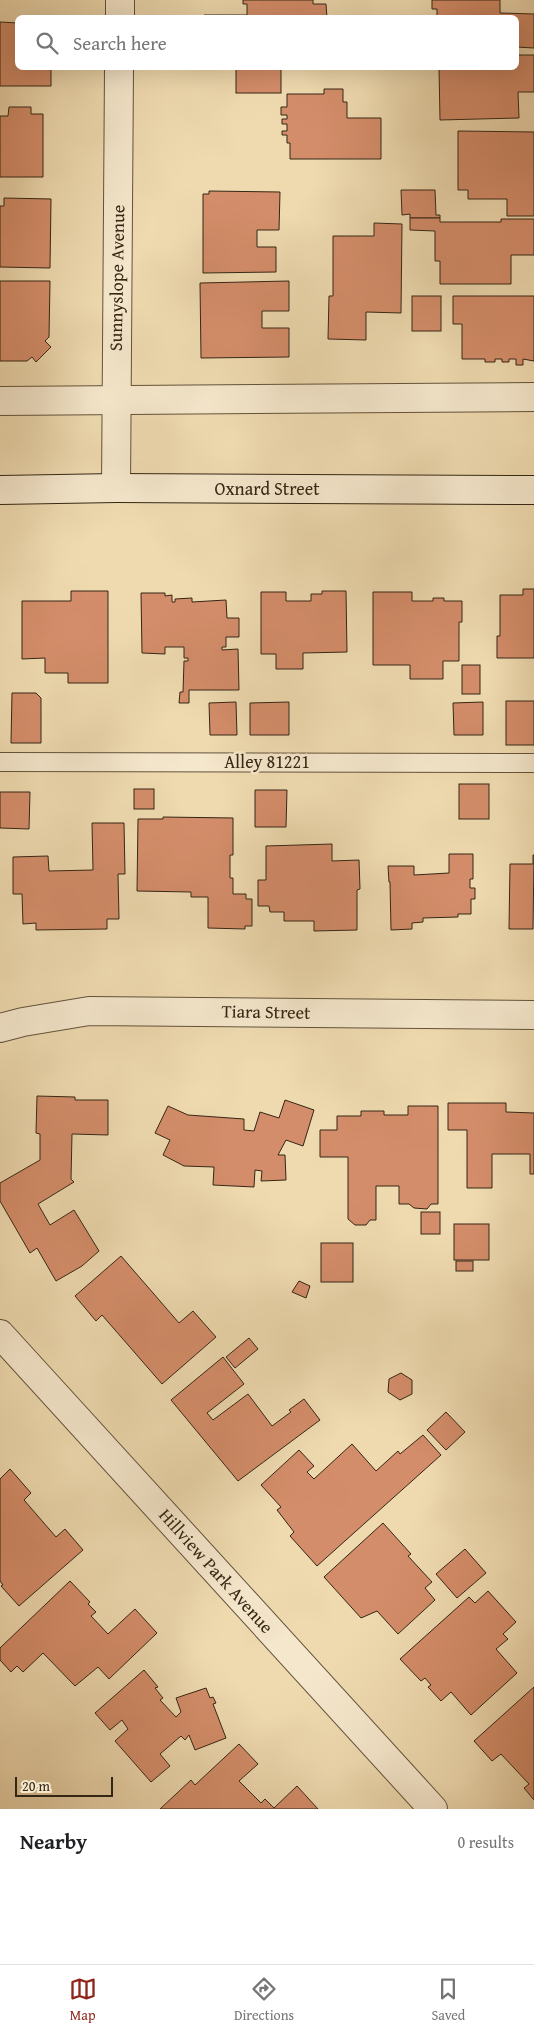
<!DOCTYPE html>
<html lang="en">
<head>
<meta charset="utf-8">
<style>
  body { margin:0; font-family:"Gentium Book Plus",serif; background:#f6f6f6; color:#202124 }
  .scale { position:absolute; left:15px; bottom:12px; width:98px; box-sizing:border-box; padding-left:5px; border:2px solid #342614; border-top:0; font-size:14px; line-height:18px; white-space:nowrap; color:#342614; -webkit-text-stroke:4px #f5e7cc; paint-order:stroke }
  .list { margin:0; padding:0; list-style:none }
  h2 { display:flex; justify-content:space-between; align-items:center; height:65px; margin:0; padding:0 20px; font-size:21px }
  h2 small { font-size:16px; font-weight:400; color:#757577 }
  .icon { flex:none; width:28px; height:28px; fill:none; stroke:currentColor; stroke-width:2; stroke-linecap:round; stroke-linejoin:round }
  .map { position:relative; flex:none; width:534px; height:1809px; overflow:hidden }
  .search { position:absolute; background:#fff; box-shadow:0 5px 20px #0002; left:15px; right:15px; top:15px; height:55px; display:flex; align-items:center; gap:12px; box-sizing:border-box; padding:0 18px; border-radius:8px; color:#757577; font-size:19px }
  .sheet { height:155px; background:#fff }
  nav { display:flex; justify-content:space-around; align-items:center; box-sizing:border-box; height:70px; border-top:1px solid #e0e0e0; background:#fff; font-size:14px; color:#757577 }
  nav a { display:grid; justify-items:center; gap:2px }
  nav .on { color:#8f2418 }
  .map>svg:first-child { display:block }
  .building { fill:#d48d6a; stroke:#342614 }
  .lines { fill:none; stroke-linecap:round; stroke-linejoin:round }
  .service-casing { stroke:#63533b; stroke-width:20 }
  .minor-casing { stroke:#63533b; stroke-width:30 }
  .secondary-casing { stroke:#342614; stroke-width:30 }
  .service { stroke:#f5e7cc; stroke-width:18 }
  .minor { stroke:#f5e7cc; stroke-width:28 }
  .secondary { stroke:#f5e7cc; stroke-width:28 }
  .labels { text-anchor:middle; stroke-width:5; stroke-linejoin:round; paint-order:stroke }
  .street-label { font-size:18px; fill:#342614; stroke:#f5e7cc }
</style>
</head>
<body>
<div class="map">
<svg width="534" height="1809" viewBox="0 0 534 1809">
  <rect width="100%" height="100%" fill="#efdab0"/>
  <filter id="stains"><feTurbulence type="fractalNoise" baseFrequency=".004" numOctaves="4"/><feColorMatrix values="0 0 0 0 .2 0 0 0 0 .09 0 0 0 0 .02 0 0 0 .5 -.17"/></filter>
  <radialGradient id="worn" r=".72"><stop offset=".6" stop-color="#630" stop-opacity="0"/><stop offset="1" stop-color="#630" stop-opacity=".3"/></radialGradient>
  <g class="building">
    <path d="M 243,0 L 313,0 L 313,4 L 326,4 L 327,18 L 204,18 L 204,15 L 247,15 L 247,4 L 243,4 Z"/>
    <path d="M 432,0 L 500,0 L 500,13 L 534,14 L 534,48 L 516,47 L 516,18 L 437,18 L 437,9 L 432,9 Z"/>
    <path d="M 0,22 L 18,23 L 18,68 L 51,68 L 51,86 L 0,86 Z"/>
    <path d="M 516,55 L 534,55 L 534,92 L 518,92 L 519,118 L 440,120 L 439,68 L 516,68 Z"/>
    <rect x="236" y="68" width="45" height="25"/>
    <path d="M 324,89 L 343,89 L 343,102 L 347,102 L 347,118 L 381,118 L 381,159 L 290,159 L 290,143 L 287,143 L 287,135 L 282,135 L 282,131 L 287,131 L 287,124 L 282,124 L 282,119 L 287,119 L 287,115 L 281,115 L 281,107 L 287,107 L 287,94 L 324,94 Z"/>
    <path d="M 9,107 L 31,107 L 31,114 L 43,114 L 43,177 L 0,177 L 0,116 L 8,116 Z"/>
    <path d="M 458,131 L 534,132 L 534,216 L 507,216 L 507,199 L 468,199 L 468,190 L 458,190 Z"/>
    <path d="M 401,190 L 435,190 L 436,215 L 440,215 L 440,218 L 410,218 L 410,214 L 402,215 Z"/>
    <path d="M 209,191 L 280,192 L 279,230 L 257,230 L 257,247 L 276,247 L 276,272 L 203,273 L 203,194 L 209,194 Z"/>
    <path d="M 4,198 L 51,199 L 50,268 L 0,267 L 0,206 L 4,206 Z"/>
    <path d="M 410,218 L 440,218 L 440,222 L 501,222 L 501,219 L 534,219 L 534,255 L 511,255 L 511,284 L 440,284 L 440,261 L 435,261 L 435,231 L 410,230 Z"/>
    <path d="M 374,223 L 402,224 L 401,313 L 366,312 L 366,340 L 328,339 L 329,296 L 333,296 L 333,236 L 374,236 Z"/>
    <path d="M 0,281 L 50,281 L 49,337 L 45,341 L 51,347 L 36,362 L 32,357 L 27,361 L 0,361 Z"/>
    <path d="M 289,281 L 289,311 L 262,311 L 262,328 L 289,328 L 289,357 L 201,358 L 200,283 Z"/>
    <rect x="412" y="296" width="29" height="35"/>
    <path d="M 453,296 L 534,296 L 534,361 L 523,359 L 523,365 L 516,365 L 516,359 L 509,359 L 509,362 L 502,362 L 502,359 L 495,359 L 495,362 L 485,362 L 485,359 L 462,359 L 462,324 L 453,324 Z"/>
    <path d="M 523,589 L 534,589 L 534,658 L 497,658 L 497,636 L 500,636 L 500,595 L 523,595 Z"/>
    <path d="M 71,591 L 108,591 L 108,683 L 68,683 L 68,673 L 45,673 L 45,658 L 22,659 L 22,601 L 71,601 Z"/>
    <path d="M 322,591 L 346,591 L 347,652 L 303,653 L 303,669 L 276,669 L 276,654 L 261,654 L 261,592 L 286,592 L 286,601 L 311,601 L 311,594 L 322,594 Z"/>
    <path d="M 373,592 L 412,592 L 412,601 L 433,601 L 433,598 L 444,598 L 444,601 L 462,601 L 462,622 L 459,622 L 459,661 L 443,661 L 443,679 L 410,679 L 410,665 L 373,665 Z"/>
    <path d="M 141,593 L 165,593 L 165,596 L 172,595 L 172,602 L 175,602 L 175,599 L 192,598 L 192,602 L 226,600 L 227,618 L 239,618 L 239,637 L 226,637 L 226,647 L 222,647 L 222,650 L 238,649 L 239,690 L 189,690 L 189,703 L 179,703 L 180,692 L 183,692 L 184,661 L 188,661 L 188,658 L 184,658 L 184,647 L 165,647 L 165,654 L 142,653 Z"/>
    <rect x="462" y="665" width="18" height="29"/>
    <path d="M 12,693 L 36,693 L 41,698 L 41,743 L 11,743 Z"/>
    <rect x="506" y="701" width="28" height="44"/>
    <path d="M 236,702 L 237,735 L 210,735 L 209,703 Z"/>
    <path d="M 289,702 L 289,735 L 250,735 L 250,703 Z"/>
    <path d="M 483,702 L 483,735 L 454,735 L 453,703 Z"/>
    <rect x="459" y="784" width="30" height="35"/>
    <rect x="134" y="789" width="20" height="20"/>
    <path d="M 255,790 L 287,790 L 286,827 L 255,827 Z"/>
    <path d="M 0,792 L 30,792 L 29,829 L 0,828 Z"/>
    <path d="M 163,817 L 233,818 L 233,855 L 230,855 L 230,878 L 233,878 L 233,894 L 246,894 L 246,899 L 252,899 L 252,926 L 245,926 L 245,929 L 208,928 L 208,897 L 191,897 L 191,892 L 137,891 L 138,819 L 163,819 Z"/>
    <path d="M 92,823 L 124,823 L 125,874 L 118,874 L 119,919 L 107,919 L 107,929 L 36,930 L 36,923 L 23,924 L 22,894 L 13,894 L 13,857 L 48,856 L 49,871 L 93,870 Z"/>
    <path d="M 332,844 L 332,861 L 359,860 L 360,889 L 357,890 L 357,930 L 314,931 L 314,921 L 284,921 L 284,912 L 270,912 L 269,906 L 258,906 L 258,880 L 266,880 L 266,846 Z"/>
    <path d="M 449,854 L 473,854 L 473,879 L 470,879 L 470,888 L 475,888 L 475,899 L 471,899 L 471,914 L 458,914 L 458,917 L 423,918 L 423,922 L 412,923 L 412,929 L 391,930 L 390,882 L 389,882 L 388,866 L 414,866 L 414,875 L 449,873 Z"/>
    <path d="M 533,855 L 534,855 L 533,929 L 509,929 L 510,864 L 533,864 Z"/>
    <path d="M 37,1096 L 75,1097 L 75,1100 L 108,1100 L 108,1135 L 72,1134 L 71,1179 L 74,1182 L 38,1204 L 50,1225 L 74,1210 L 99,1251 L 82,1266 L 56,1281 L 37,1248 L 30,1253 L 0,1201 L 0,1183 L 40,1160 L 40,1134 L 36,1133 Z"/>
    <path d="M 285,1100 L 314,1110 L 303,1146 L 286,1140 L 278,1155 L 285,1155 L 286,1180 L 261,1181 L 262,1171 L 255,1170 L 254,1187 L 213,1185 L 214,1167 L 184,1166 L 163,1155 L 170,1140 L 155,1133 L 168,1106 L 188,1115 L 244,1119 L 244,1130 L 254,1131 L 260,1112 L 279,1118 Z"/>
    <path d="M 448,1103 L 506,1103 L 506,1112 L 534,1113 L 534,1174 L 530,1174 L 530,1154 L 492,1154 L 492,1188 L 467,1188 L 467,1130 L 448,1130 Z"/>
    <path d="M 408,1106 L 438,1106 L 438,1204 L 431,1204 L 427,1209 L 414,1208 L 409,1204 L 399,1204 L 399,1186 L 376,1186 L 376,1220 L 370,1220 L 366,1225 L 355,1225 L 348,1219 L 348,1157 L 320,1157 L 320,1130 L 337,1130 L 337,1116 L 361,1116 L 361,1111 L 384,1111 L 384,1115 L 408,1115 Z"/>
    <rect x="421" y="1212" width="19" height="22"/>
    <rect x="454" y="1224" width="35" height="36"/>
    <rect x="321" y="1243" width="32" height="39"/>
    <path d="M 121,1256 L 179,1323 L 193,1311 L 216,1337 L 162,1384 L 102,1315 L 96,1321 L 75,1296 Z"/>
    <rect x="456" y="1261" width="17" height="10"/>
    <path d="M 299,1281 L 310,1286 L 306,1298 L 292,1292 Z"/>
    <path d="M 249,1338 L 258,1349 L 235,1368 L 226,1357 Z"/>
    <path d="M 223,1357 L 244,1384 L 207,1413 L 213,1420 L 248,1394 L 272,1426 L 291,1412 L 289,1410 L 304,1399 L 320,1420 L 238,1481 L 171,1400 Z"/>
    <path d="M 401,1373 L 412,1380 L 412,1394 L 400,1400 L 388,1392 L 389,1379 Z"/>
    <path d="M 446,1412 L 465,1432 L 446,1450 L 427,1430 Z"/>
    <path d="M 423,1435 L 441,1455 L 317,1566 L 290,1536 L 294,1532 L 277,1510 L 281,1507 L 261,1485 L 299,1450 L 314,1466 L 307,1472 L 314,1479 L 352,1444 L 376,1471 L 398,1451 L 400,1454 Z"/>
    <path d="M 10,1469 L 31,1493 L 24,1500 L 56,1537 L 65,1529 L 83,1550 L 19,1606 L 1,1586 L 3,1585 L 0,1581 L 0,1479 Z"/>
    <path d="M 383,1523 L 411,1554 L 408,1556 L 432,1582 L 425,1588 L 435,1600 L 398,1634 L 377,1611 L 361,1618 L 324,1577 Z"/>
    <path d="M 465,1549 L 486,1573 L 457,1598 L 436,1574 Z"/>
    <path d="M 70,1581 L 90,1602 L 88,1604 L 96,1612 L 91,1616 L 108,1634 L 135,1609 L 157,1633 L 109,1679 L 98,1667 L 75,1686 L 43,1653 L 23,1672 L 17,1666 L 11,1672 L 0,1660 L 0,1648 Z"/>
    <path d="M 488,1591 L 516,1622 L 503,1634 L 508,1639 L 496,1649 L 517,1673 L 471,1715 L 451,1692 L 441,1701 L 428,1687 L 431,1685 L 425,1678 L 421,1681 L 400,1659 L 469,1597 L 475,1603 Z"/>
    <path d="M 144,1670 L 158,1687 L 155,1688 L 163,1698 L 160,1700 L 176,1717 L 181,1712 L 176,1698 L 206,1688 L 210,1698 L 213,1697 L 216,1703 L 213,1704 L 226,1738 L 195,1750 L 189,1735 L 185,1740 L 181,1736 L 160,1754 L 170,1766 L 151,1782 L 115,1741 L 128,1729 L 122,1720 L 110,1730 L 95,1713 Z"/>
    <path d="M 534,1687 L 534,1800 L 524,1788 L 529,1784 L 501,1754 L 492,1761 L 474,1741 Z"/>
    <path d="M 239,1744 L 258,1764 L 239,1781 L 261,1803 L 265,1799 L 274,1808 L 297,1786 L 318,1809 L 160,1809 L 191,1780 L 195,1785 Z"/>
  </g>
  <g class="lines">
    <defs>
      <path id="service" d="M 0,762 L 534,763"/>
      <g id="minor">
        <path d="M 120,18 L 120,0"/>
        <path d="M 0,401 L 534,397"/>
        <path d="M 116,488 L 119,68"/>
        <path d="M 0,1028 L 23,1022 L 89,1011 L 534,1015"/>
        <path d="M 0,1334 L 433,1809"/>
      </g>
      <path id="secondary" d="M 0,490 L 116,488 L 534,490"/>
    </defs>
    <use href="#service" class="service-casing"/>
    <use href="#minor" class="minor-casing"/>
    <use href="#secondary" class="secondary-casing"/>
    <use href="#service" class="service"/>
    <use href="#minor" class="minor"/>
    <use href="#secondary" class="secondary"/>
  </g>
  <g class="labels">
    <g class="street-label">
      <text transform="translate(117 278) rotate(-89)" y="6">Sunnyslope Avenue</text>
      <text x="267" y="495">Oxnard Street</text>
      <text x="267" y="768">Alley 81221</text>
      <text transform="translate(266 1012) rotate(1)" y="6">Tiara Street</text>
      <text transform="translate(216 1571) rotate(48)" y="6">Hillview Park Avenue</text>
    </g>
  </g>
  <rect width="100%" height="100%" filter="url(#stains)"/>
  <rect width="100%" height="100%" fill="url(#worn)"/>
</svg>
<div class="scale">20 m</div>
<div class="search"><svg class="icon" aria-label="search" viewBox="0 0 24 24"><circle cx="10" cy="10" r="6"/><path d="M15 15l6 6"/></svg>Search here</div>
</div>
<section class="sheet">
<h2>Nearby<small>0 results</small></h2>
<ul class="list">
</ul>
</section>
<nav>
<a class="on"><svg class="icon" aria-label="map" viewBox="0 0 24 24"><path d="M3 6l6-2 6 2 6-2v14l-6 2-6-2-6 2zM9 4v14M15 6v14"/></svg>Map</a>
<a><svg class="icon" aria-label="directions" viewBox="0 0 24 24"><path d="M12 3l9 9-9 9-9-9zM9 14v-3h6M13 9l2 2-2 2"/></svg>Directions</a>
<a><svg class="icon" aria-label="saved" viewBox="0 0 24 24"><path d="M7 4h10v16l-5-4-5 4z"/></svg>Saved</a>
</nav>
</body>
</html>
